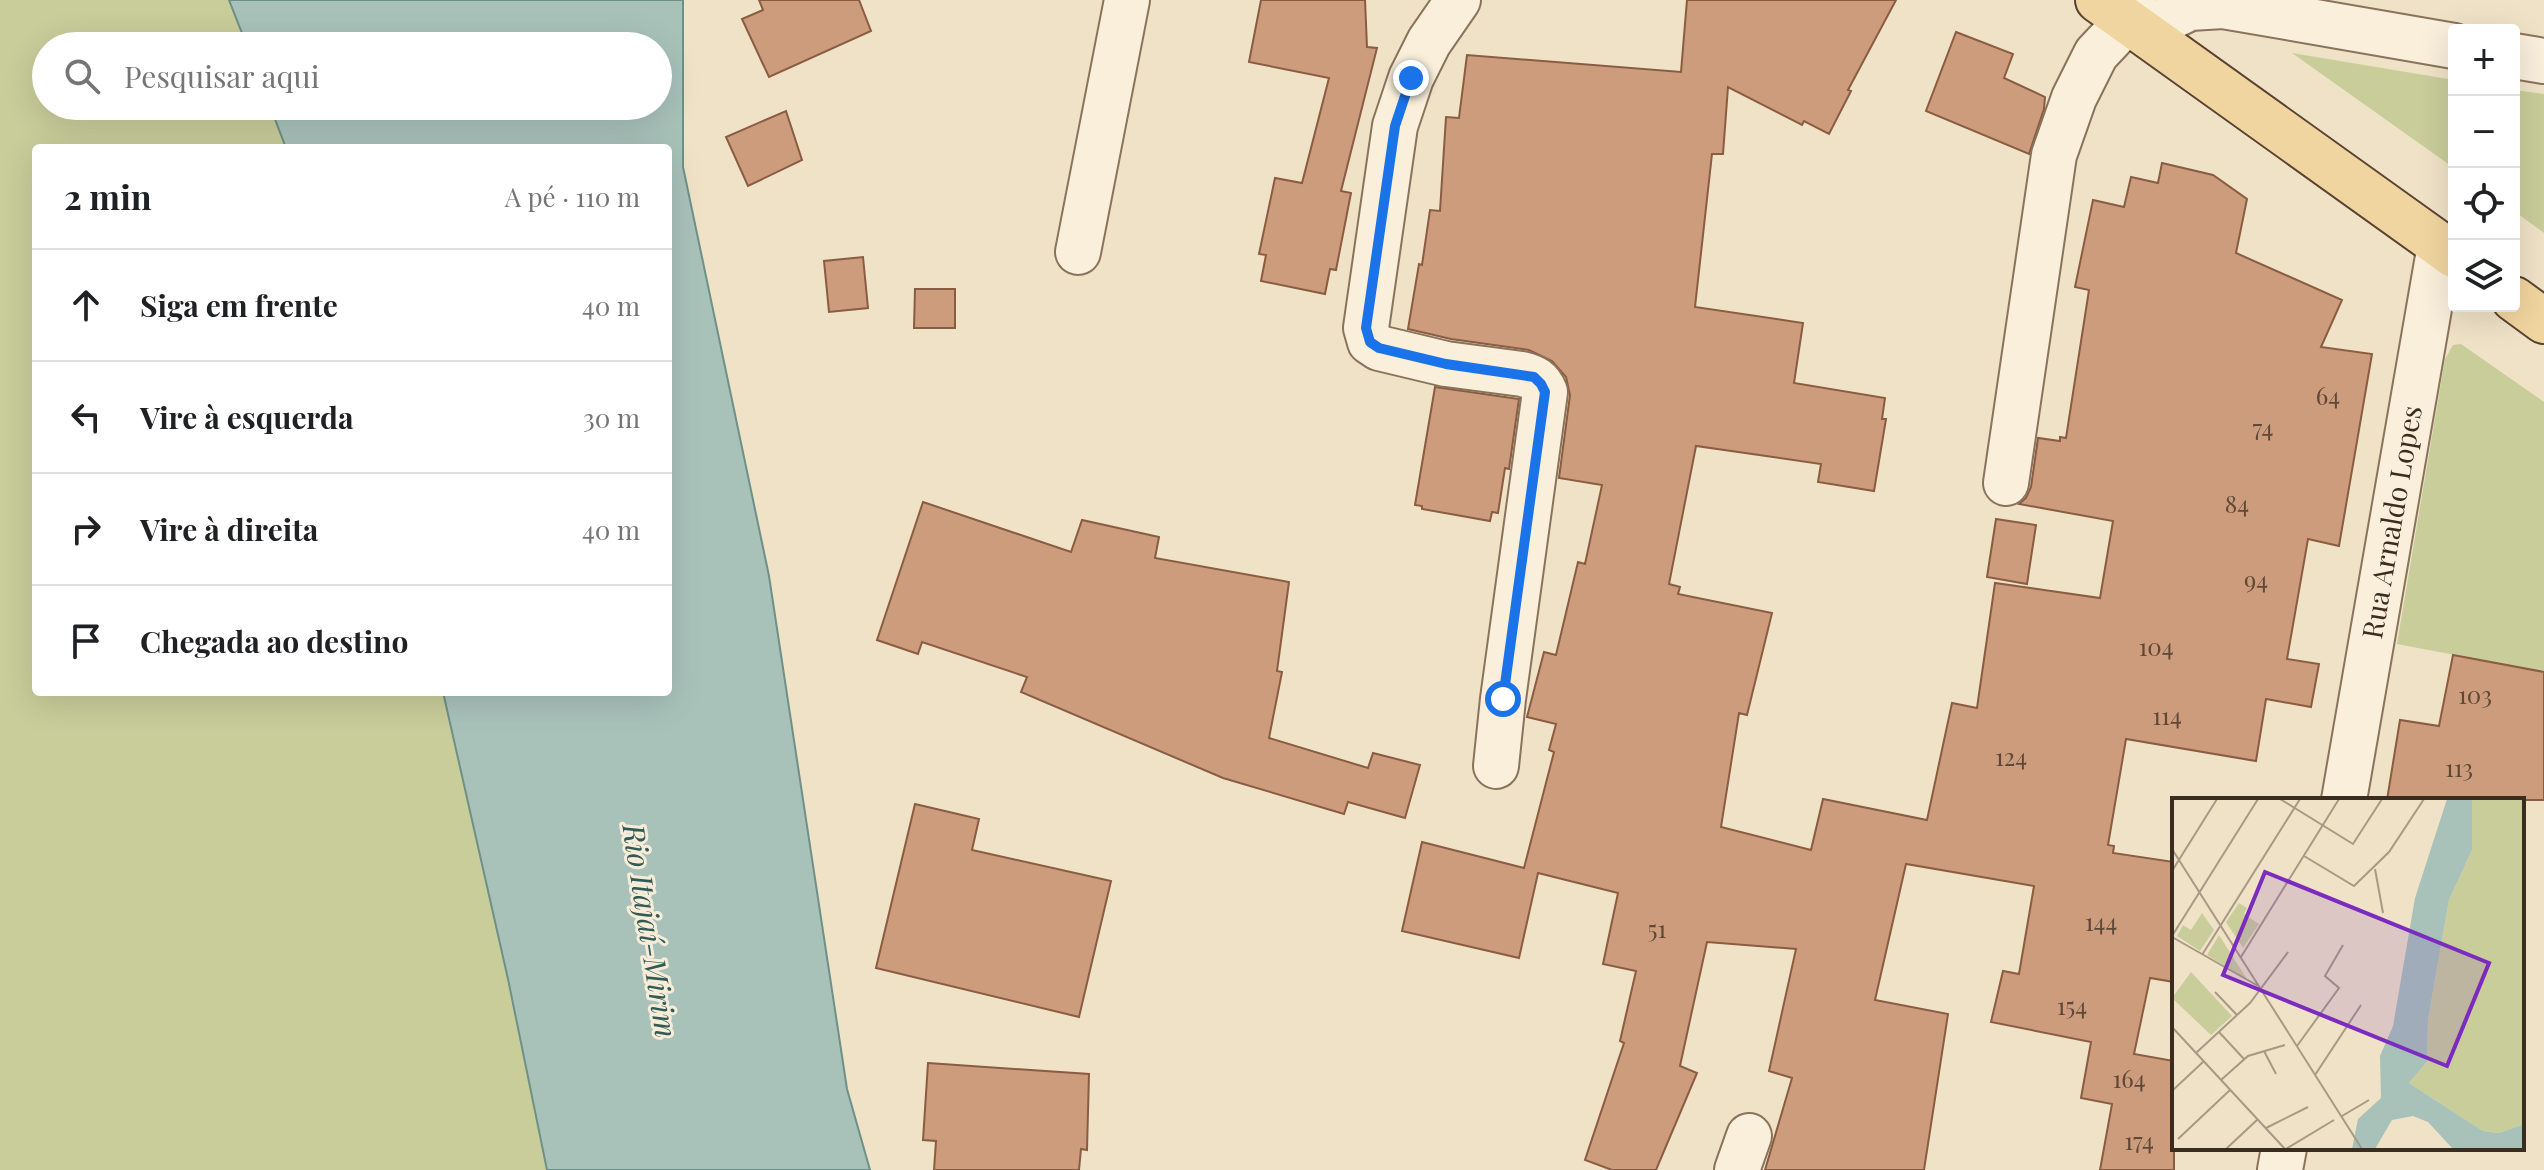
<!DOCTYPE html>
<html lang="pt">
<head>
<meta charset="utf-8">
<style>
  body { margin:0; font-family:"Playfair Display",serif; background:#f6f6f6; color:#202124 }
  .controls { position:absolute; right:24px; top:24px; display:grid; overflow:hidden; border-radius:8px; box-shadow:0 8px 32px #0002 }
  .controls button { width:72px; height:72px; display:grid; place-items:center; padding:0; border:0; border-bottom:2px solid #e0e0e0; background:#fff; color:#202124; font:40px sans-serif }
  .stop { position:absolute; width:24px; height:24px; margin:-18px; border:6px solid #1a73e8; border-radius:50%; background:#fff }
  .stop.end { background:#1a73e8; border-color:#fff; box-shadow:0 2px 8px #0008 }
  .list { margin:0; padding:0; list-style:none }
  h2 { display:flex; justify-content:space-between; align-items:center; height:104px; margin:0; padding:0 32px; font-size:34px }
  h2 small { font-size:26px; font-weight:400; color:#757577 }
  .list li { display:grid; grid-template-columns:52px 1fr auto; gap:24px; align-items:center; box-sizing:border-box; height:112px; padding:0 32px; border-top:2px solid #e0e0e0 }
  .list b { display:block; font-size:30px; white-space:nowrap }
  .list em { font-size:26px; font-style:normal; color:#757577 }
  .icon { flex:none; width:44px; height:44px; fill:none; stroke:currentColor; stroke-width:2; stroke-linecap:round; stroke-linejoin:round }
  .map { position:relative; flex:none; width:2544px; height:1170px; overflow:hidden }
  .search { position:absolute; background:#fff; box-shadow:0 8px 32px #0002; left:32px; top:32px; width:640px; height:88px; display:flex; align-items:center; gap:20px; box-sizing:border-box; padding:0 28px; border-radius:44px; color:#757577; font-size:30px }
  .panel { position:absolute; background:#fff; box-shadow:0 8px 32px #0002; left:32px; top:144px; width:640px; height:552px; border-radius:8px }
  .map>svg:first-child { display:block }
  .green { fill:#c9cd9a }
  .water { fill:#a8c2ba; stroke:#6e9187; stroke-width:2 }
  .building { fill:#cd9c7d; stroke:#8a5c42; stroke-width:2 }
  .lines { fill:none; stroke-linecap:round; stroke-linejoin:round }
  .minor-casing { stroke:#8a735c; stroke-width:48 }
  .major-casing { stroke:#594230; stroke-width:48 }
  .minor { stroke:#f9efdb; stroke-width:44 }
  .major { stroke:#f1d5a0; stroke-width:44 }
  .route { stroke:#1a73e8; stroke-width:10 }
  .labels { text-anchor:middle; stroke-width:6; stroke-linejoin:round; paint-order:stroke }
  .number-label { font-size:24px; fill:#604837 }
  .street-label { font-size:28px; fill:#3b2c20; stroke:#f6ecd7 }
  .water-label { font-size:30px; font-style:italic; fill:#2f5a56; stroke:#f6ecd7 }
  .inset-road { fill:none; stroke:#a79984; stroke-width:2 }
  .view { fill:#7b2cbf; fill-opacity:0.15; stroke:#7b2cbf; stroke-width:4 }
  .inset-edge { fill:none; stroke:#3b2c20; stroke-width:4 }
</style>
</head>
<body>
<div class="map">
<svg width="2544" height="1170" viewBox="0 0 2544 1170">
  <rect width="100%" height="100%" fill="#efe2c7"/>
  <g class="green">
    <path d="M 0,0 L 229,0 L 247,46 L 46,46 L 46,106 L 270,106 L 286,148 L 36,148 L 36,692 L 443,692 L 508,979 L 547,1170 L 0,1170 Z"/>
    <path d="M 2292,53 L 2454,80 L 2454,168 Z"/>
    <path d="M 2514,90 L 2544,94 L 2544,233 L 2514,211 Z"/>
    <path d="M 2461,344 L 2544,402 L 2544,672 L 2397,644 L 2445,359 L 2453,345 Z"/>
  </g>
  <path class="water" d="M 229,0 L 683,0 L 683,167 L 769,576 L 847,1089 L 870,1170 L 547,1170 L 508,979 L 443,692 L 668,692 L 668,148 L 286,148 L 270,106 L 658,106 L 658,46 L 247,46 Z"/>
  <g class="building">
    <path d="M 759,0 L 859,0 L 871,31 L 769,77 L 742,19 L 763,10 Z"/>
    <path d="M 1261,0 L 1365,0 L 1367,47 L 1377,48 L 1341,191 L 1351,193 L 1336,270 L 1330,269 L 1325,294 L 1261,281 L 1266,255 L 1259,254 L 1275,178 L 1302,183 L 1329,78 L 1249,62 Z"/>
    <path d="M 1687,0 L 1896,0 L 1848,90 L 1851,91 L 1829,134 L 1804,121 L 1802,125 L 1728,87 L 1723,154 L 1712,154 L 1695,307 L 1803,323 L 1794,383 L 1885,398 L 1882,419 L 1886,419 L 1874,491 L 1818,482 L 1821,464 L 1696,446 L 1669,584 L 1680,587 L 1678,594 L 1772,613 L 1747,715 L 1739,713 L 1721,827 L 1811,850 L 1823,799 L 1927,820 L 1952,703 L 1977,708 L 1995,583 L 2100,598 L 2113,521 L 2019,504 L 2026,498 L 2031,487 L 2038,438 L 2060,441 L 2060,437 L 2066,438 L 2089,290 L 2075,287 L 2093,200 L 2124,207 L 2131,177 L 2158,183 L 2162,163 L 2213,175 L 2247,199 L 2236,253 L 2342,300 L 2321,347 L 2372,354 L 2339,546 L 2308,539 L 2287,659 L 2319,664 L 2311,707 L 2266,699 L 2256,761 L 2126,739 L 2108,845 L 2114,846 L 2113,853 L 2174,862 L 2174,982 L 2150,978 L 2134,1054 L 2174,1061 L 2174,1170 L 2100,1170 L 2112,1104 L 2081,1098 L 2091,1042 L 1991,1022 L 2003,971 L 2019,974 L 2034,886 L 1906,864 L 1875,1000 L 1948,1014 L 1924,1170 L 1765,1170 L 1792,1078 L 1769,1071 L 1796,949 L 1707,942 L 1680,1066 L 1697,1073 L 1656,1170 L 1612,1170 L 1585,1160 L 1624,1043 L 1620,1041 L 1636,971 L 1603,964 L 1618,893 L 1538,873 L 1519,958 L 1402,931 L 1422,842 L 1524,868 L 1554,752 L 1549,750 L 1556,724 L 1527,717 L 1544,652 L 1556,655 L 1578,562 L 1585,564 L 1602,485 L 1559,478 L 1570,395 L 1566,377 L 1552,361 L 1529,350 L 1451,339 L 1408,329 L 1419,264 L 1422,265 L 1430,210 L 1440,211 L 1446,117 L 1459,118 L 1467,55 L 1681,72 Z"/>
    <path d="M 1956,32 L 2013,54 L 2004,78 L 2045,97 L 2044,109 L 2029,154 L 1926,111 Z"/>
    <path d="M 786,111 L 802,160 L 748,186 L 726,137 Z"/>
    <path d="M 863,257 L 868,308 L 829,312 L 824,261 Z"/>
    <path d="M 915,289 L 955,289 L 955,328 L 914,328 Z"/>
    <path d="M 1435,387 L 1519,399 L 1509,469 L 1505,468 L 1498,513 L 1492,512 L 1490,521 L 1422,509 L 1422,506 L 1415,505 Z"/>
    <path d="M 923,502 L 1071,552 L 1082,520 L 1159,537 L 1155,558 L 1289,582 L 1277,671 L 1282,672 L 1269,738 L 1368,768 L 1373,753 L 1420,765 L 1405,818 L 1348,802 L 1344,814 L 1223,778 L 1021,692 L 1027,677 L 922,642 L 918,654 L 877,640 Z"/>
    <path d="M 1996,519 L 2036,525 L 2027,584 L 1987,577 Z"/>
    <path d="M 2453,655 L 2544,672 L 2544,800 L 2387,800 L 2400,720 L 2439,726 Z"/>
    <path d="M 915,804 L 979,819 L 972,850 L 1111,881 L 1079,1017 L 876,968 Z"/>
    <path d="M 928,1063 L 1089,1074 L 1087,1150 L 1081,1149 L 1079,1170 L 934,1170 L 936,1141 L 923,1140 Z"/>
  </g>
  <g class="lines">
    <defs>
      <g id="minor">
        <path d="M 1458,0 L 1429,42 L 1411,78 L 1395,126 L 1366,328 L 1370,342 L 1379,348 L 1446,364 L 1522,374 C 1534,377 1540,380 1545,392 L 1503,699 L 1496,766"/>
        <path d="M 2142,31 L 2190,8 L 2223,6 L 2454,46"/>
        <path d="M 2514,56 L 2544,61"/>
        <path d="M 1078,252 L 1127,0"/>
        <path d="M 2006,483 L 2054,155 L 2074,98 L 2096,54 L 2127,21 L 2133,0"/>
        <path id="s1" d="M 2344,800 L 2440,245"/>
        <path d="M 1737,1170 L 1749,1136"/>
        <path d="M 2280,1170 L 2284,1148"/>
      </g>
      <g id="major">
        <path d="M 2098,0 L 2454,255"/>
        <path d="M 2514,299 L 2544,321"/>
      </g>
    </defs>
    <use href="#minor" class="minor-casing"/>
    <use href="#major" class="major-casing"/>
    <use href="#minor" class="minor"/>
    <use href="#major" class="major"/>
  </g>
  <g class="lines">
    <path class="route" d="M 1411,78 L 1395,126 L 1366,328 L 1370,342 L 1379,348 L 1446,364 L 1534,377 L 1541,384 L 1545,392 L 1503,699"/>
  </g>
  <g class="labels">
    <g class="number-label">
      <text x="2328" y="405">64</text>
      <text x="2263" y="437">74</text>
      <text x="2237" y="513">84</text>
      <text x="2256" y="589">94</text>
      <text x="2156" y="656">104</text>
      <text x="2475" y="704">103</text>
      <text x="2167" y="725">114</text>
      <text x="2011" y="766">124</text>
      <text x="2459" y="777">113</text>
      <text x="2101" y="931">144</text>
      <text x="1657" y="938">51</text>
      <text x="2072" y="1015">154</text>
      <text x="2129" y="1088">164</text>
      <text x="2139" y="1150">174</text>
    </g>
    <g class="street-label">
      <text dy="10" stroke="none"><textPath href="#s1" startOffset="282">Rua Arnaldo Lopes</textPath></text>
    </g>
    <g class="water-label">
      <text transform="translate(649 931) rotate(81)" y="10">Rio Itajaí-Mirim</text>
    </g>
  </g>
  <g transform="translate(2172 798)">
    <rect width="352" height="352" fill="#efe2c7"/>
    <path d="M 300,1 L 352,1 L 352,326 L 327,335 L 311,333 L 237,285 L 255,264 L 256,222 L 277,102 L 300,52 ZM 67,105 L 75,110 L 72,116 L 87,126 L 71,150 L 54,124 ZM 30,115 L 42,132 L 28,153 L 5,138 L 11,127 L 19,132 ZM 47,137 L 75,181 L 35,157 ZM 19,174 L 60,218 L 39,237 L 0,200 Z" fill="#c9cd9a"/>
    <path d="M 275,1 L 300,1 L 300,52 L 277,102 L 256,222 L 255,264 L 237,285 L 311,333 L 327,335 L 352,326 L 352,351 L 281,351 L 256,324 L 241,318 L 220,322 L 203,351 L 180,351 L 186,321 L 209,300 L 208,258 L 221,228 L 243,100 Z" fill="#a8c2ba"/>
    <path class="inset-road" d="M 108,1 L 181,46 L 210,1M 0,51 L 190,351M 132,58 L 182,88 L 217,54 L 252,1M 203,71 L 211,115M 0,73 L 45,1M 0,138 L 86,1M 0,139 L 88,189M 30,157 L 128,1M 69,159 L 167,1M 43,194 L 65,217M 0,229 L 113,351M 47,234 L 72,261M 125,248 L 167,190 L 153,178 L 171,147M 92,253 L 104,276M 24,255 L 78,205 L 116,154M 143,277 L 189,207M 49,282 L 76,258 L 113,247M 0,293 L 32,263M 170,318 L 197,302M 94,330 L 136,309M 6,341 L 58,292M 54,351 L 86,321M 114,351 L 162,322"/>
    <path class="view" d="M 93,74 L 317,165 L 275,268 L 51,177 Z"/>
    <rect width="352" height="352" class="inset-edge"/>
  </g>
</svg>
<div class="controls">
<button>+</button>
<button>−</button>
<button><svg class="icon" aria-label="locate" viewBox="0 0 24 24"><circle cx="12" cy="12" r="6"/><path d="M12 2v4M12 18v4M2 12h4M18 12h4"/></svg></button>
<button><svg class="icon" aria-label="layers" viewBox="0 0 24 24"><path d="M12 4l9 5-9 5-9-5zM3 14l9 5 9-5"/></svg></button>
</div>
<div class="stop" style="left:1503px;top:699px"></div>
<div class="stop end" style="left:1411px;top:78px"></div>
<div class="search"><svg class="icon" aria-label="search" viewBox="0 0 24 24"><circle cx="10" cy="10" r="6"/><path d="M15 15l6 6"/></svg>Pesquisar aqui</div>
<section class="panel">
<h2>2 min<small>A pé · 110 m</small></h2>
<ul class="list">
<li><svg class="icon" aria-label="ahead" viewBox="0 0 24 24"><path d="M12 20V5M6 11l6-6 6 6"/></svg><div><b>Siga em frente</b></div><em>40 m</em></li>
<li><svg class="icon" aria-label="left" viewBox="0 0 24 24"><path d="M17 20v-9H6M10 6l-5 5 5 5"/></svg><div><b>Vire à esquerda</b></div><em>30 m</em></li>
<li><svg class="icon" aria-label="right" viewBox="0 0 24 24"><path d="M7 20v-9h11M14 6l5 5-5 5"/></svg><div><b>Vire à direita</b></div><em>40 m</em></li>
<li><svg class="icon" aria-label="arrive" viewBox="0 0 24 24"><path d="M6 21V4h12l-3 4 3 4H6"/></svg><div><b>Chegada ao destino</b></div></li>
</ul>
</section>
</div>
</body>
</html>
